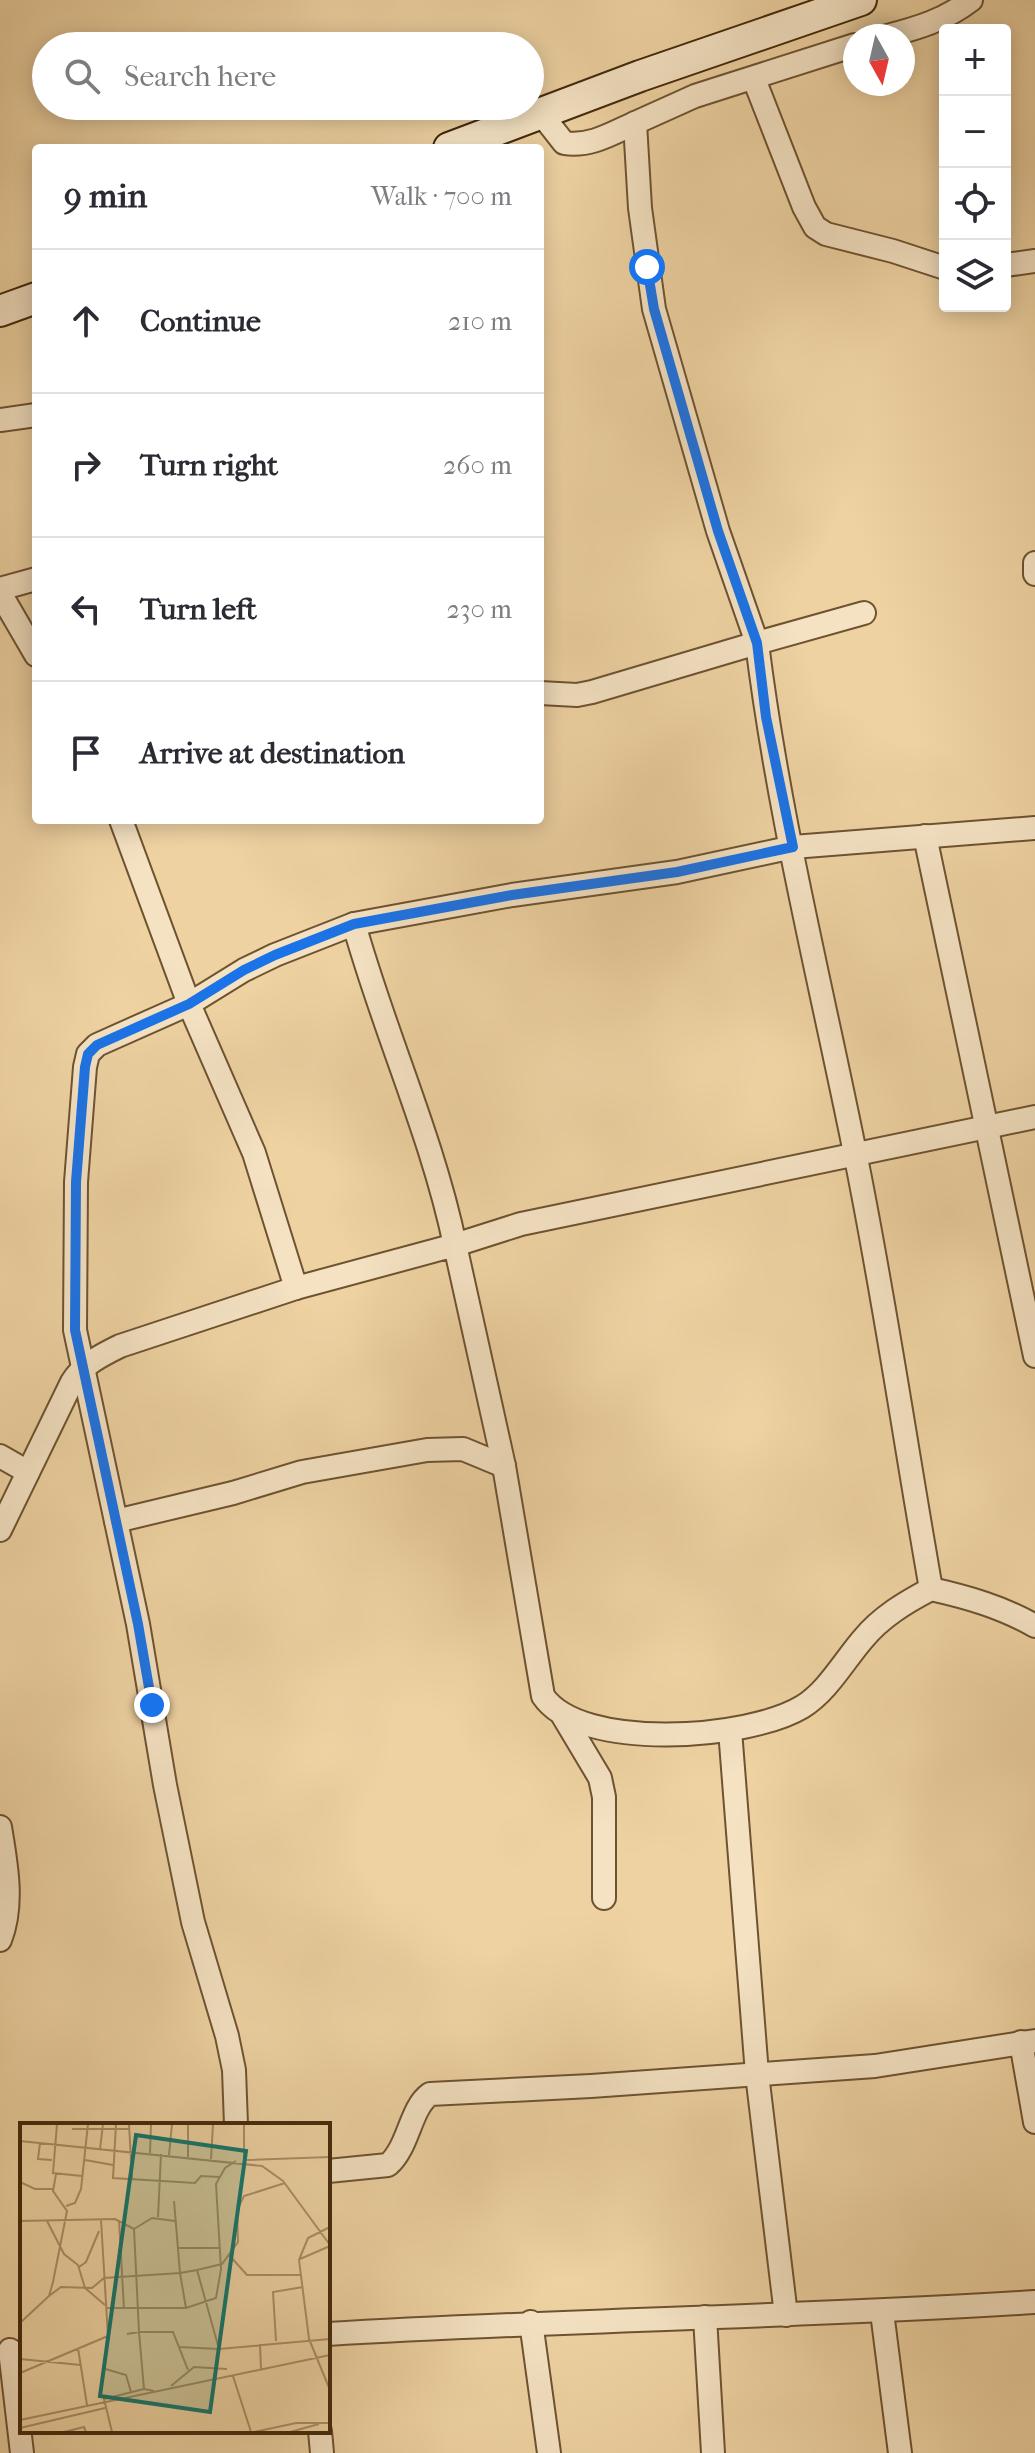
<!DOCTYPE html>
<html lang="en">
<head>
<meta charset="utf-8">
<style>
  body { margin:0; font-family:"IM FELL French Canon",serif; background:#f2f2f3; color:#2b2b33 }
  .controls { position:absolute; right:24px; top:24px; display:grid; overflow:hidden; border-radius:8px; box-shadow:0 4px 20px #0003 }
  .controls button { width:72px; height:72px; display:grid; place-items:center; padding:0; border:0; border-bottom:2px solid #e1e1e2; background:#fff; color:#2b2b33; font:40px sans-serif }
  .compass { position:absolute; left:843px; top:24px; width:72px; height:72px; border-radius:50%; background:#fff; box-shadow:0 4px 20px #0003; rotate:172deg }
  .stop { position:absolute; width:24px; height:24px; margin:-18px; border:6px solid #1a73e8; border-radius:50%; background:#fff }
  .stop.end { background:#1a73e8; border-color:#fff; box-shadow:0 2px 8px #0008 }
  .list { margin:0; padding:0; list-style:none }
  h2 { display:flex; justify-content:space-between; align-items:center; height:104px; margin:0; padding:0 32px; font-size:34px }
  h2 small { font-size:26px; font-weight:400; color:#7c7c81 }
  .list li { display:grid; grid-template-columns:52px 1fr auto; gap:24px; align-items:center; box-sizing:border-box; height:144px; padding:0 32px; border-top:2px solid #e1e1e2 }
  .list b { display:block; font-size:30px; white-space:nowrap }
  .list em { font-size:26px; font-style:normal; color:#7c7c81 }
  .icon { flex:none; width:44px; height:44px; fill:none; stroke:currentColor; stroke-width:2; stroke-linecap:round; stroke-linejoin:round }
  .map { position:relative; flex:none; width:1035px; height:2453px; overflow:hidden }
  .search { position:absolute; background:#fff; box-shadow:0 4px 20px #0003; left:32px; top:32px; width:512px; height:88px; display:flex; align-items:center; gap:20px; box-sizing:border-box; padding:0 28px; border-radius:44px; color:#7c7c81; font-size:30px }
  .panel { position:absolute; background:#fff; box-shadow:0 4px 20px #0003; left:32px; top:144px; width:512px; height:680px; border-radius:8px }
  .map>svg:first-child { display:block }
  .lines { fill:none; stroke-linecap:round; stroke-linejoin:round }
  .street-casing { stroke:#6e5331; stroke-width:26 }
  .secondary-casing { stroke:#43290b; stroke-width:34 }
  .street { stroke:#f4e2c3; stroke-width:22 }
  .secondary { stroke:#f4e2c3; stroke-width:30 }
  .route { stroke:#1a73e8; stroke-width:10 }
  .inset-road { fill:none; stroke:#aa8e66; stroke-width:2 }
  .view { fill:#0f766e; fill-opacity:0.15; stroke:#0f766e; stroke-width:4 }
  .inset-edge { fill:none; stroke:#43290b; stroke-width:4 }
</style>
</head>
<body>
<div class="map">
<svg width="1035" height="2453" viewBox="0 0 1035 2453">
  <rect width="100%" height="100%" fill="#eed2a2"/>
  <filter id="stains"><feTurbulence type="fractalNoise" baseFrequency=".0025" numOctaves="4"/><feColorMatrix values="0 0 0 0 .2 0 0 0 0 .09 0 0 0 0 .02 0 0 0 .5 -.17"/></filter>
  <radialGradient id="worn" r=".72"><stop offset=".6" stop-color="#630" stop-opacity="0"/><stop offset="1" stop-color="#630" stop-opacity=".3"/></radialGradient>
  <g class="lines">
    <defs>
      <g id="street">
        <path d="M 887,36 C 918,28 945,20 971,0"/>
        <path d="M 754,79 L 804,207 L 815,227 L 826,234 L 893,251 L 945,268"/>
        <path d="M 542,115 L 564,143 C 590,147 611,134 635,123 L 640,208 L 654,309 L 718,531 L 757,643 L 864,613"/>
        <path d="M 635,123 L 695,96 L 855,45"/>
        <path d="M 1005,265 L 1035,261"/>
        <path d="M 0,420 L 36,415"/>
        <path d="M 1035,563 L 1035,574"/>
        <path d="M 0,589 L 36,579"/>
        <path d="M 0,593 L 36,655"/>
        <path d="M 540,693 L 577,695 L 592,692 L 757,643 C 778,813 820,980 854,1148 C 884,1294 905,1442 931,1589"/>
        <path d="M 121,820 L 189,1004 L 254,1153 L 296,1288"/>
        <path d="M 925,836 L 1035,1356"/>
        <path d="M 354,924 C 384,1032 432,1135 455,1245 L 521,1224 L 1035,1117"/>
        <path d="M 0,1456 L 28,1472"/>
        <path d="M 116,1521 L 233,1493 L 302,1472 L 427,1450 L 463,1449 L 504,1466"/>
        <path d="M 0,1530 L 72,1382 C 83,1364 102,1355 120,1346 L 296,1288 L 455,1245 L 504,1466 L 543,1696 C 581,1752 749,1739 802,1707 C 827,1692 844,1661 863,1639 C 881,1617 906,1602 931,1589 C 967,1597 1002,1607 1035,1626"/>
        <path d="M 563,1716 L 600,1778 L 604,1797 L 604,1898"/>
        <path d="M 730,1730 L 757,2074 L 786,2315"/>
        <path d="M 0,1827 C 6,1863 14,1905 0,1940"/>
        <path d="M 1021,2042 L 1035,2122"/>
        <path d="M 236,2125 L 234,2070 L 227,2036 L 193,1922 L 165,1785 L 138,1624 L 75,1330 L 76,1182 L 85,1067 L 88,1054 L 97,1045 L 189,1004 L 244,970 L 275,955 L 354,924 L 512,895 L 677,872 L 793,847 L 1035,828"/>
        <path d="M 328,2171 L 388,2165 C 409,2147 410,2108 430,2094 L 591,2086 L 875,2066 L 1035,2041"/>
        <path d="M 882,2312 L 900,2453"/>
        <path d="M 705,2317 L 713,2453"/>
        <path d="M 531,2322 L 549,2453"/>
        <path d="M 328,2334 C 564,2320 799,2317 1035,2302"/>
        <path d="M 10,2350 L 22,2453"/>
        <path d="M 320,2431 L 322,2453"/>
      </g>
      <g id="secondary">
        <path d="M 449,148 L 640,76 L 861,0"/>
        <path d="M 0,311 L 36,298"/>
      </g>
    </defs>
    <use href="#street" class="street-casing"/>
    <use href="#secondary" class="secondary-casing"/>
    <use href="#street" class="street"/>
    <use href="#secondary" class="secondary"/>
  </g>
  <g class="lines">
    <path class="route" d="M 152,1705 L 138,1624 L 75,1330 L 76,1182 L 85,1067 L 88,1054 L 97,1045 L 189,1004 L 244,970 L 275,955 L 354,924 L 512,895 L 677,872 L 793,847 L 766,717 L 757,643 L 718,531 L 654,309 L 647,267"/>
  </g>
  <g transform="translate(20 2123)">
    <rect width="310" height="310" fill="#eed2a2"/>
    <path class="inset-road" d="M 37,1 L 33,50 L 62,53M 96,1 L 93,55 L 175,60 L 181,53 L 199,54M 109,1 L 112,56M 52,6 L 109,6M 0,18 L 242,43 L 263,58 L 310,122M 20,20 L 18,36 L 32,37M 80,26 L 83,1M 130,30 L 131,1M 149,32 L 152,1M 168,34 L 168,1M 191,36 L 193,1M 65,37 L 93,42M 227,37 L 310,34M 224,39 L 224,1M 0,59 L 15,66 L 33,66M 154,78 L 160,150 L 177,147 L 202,141 L 218,119 L 217,87 L 224,73 L 265,60M 46,83 L 55,80 L 61,66 L 68,1M 138,94 L 141,31M 99,97 L 104,186M 0,98 L 95,96 L 114,106M 27,98 L 44,131 L 58,142 L 65,165 L 85,182M 310,104 L 288,115 L 279,137 L 289,216 L 310,267M 114,106 L 119,209 L 153,209 L 168,247M 114,106 L 132,95 L 155,98M 158,125 L 200,125M 209,132 L 227,152 L 280,152M 280,136 L 310,123M 59,144 L 66,139 L 79,108M 177,147 L 199,226 L 310,216M 29,173 L 41,164 L 72,165 L 84,155 L 160,150 L 166,185M 86,185 L 166,185 L 196,175 L 201,146 L 196,61 L 205,45 L 216,38M 0,200 L 29,173 L 33,159 L 47,88 L 33,68 L 36,51M 107,211 L 119,209 L 124,266 L 134,268M 256,218 L 253,169 L 283,164M 240,221 L 241,246M 158,224 L 199,226M 58,225 L 67,282M 0,236 L 61,242M 82,245 L 106,252 L 111,269M 0,250 L 88,213 L 81,97M 213,253 L 231,309M 151,263 L 174,244 L 207,246M 0,297 L 310,232M 0,305 L 85,285M 44,309 L 64,304 L 66,309M 92,309 L 84,276 L 124,266M 234,309 L 276,300 L 310,300M 270,309 L 299,301"/>
    <path class="view" d="M 116,12 L 226,28 L 190,289 L 80,273 Z"/>
    <rect width="310" height="310" class="inset-edge"/>
  </g>
  <rect width="100%" height="100%" filter="url(#stains)"/>
  <rect width="100%" height="100%" fill="url(#worn)"/>
</svg>
<div class="controls">
<button>+</button>
<button>−</button>
<button><svg class="icon" aria-label="locate" viewBox="0 0 24 24"><circle cx="12" cy="12" r="6"/><path d="M12 2v4M12 18v4M2 12h4M18 12h4"/></svg></button>
<button><svg class="icon" aria-label="layers" viewBox="0 0 24 24"><path d="M12 4l9 5-9 5-9-5zM3 14l9 5 9-5"/></svg></button>
</div>
<svg class="compass" viewBox="-18 -18 36 36"><path d="M0-13l5 13h-10z" fill="#e53935"/><path d="M0 13l5-13h-10z" fill="#7c7c81"/></svg>
<div class="stop" style="left:647px;top:267px"></div>
<div class="stop end" style="left:152px;top:1705px"></div>
<div class="search"><svg class="icon" aria-label="search" viewBox="0 0 24 24"><circle cx="10" cy="10" r="6"/><path d="M15 15l6 6"/></svg>Search here</div>
<section class="panel">
<h2>9 min<small>Walk · 700 m</small></h2>
<ul class="list">
<li><svg class="icon" aria-label="ahead" viewBox="0 0 24 24"><path d="M12 20V5M6 11l6-6 6 6"/></svg><div><b>Continue</b></div><em>210 m</em></li>
<li><svg class="icon" aria-label="right" viewBox="0 0 24 24"><path d="M7 20v-9h11M14 6l5 5-5 5"/></svg><div><b>Turn right</b></div><em>260 m</em></li>
<li><svg class="icon" aria-label="left" viewBox="0 0 24 24"><path d="M17 20v-9H6M10 6l-5 5 5 5"/></svg><div><b>Turn left</b></div><em>230 m</em></li>
<li><svg class="icon" aria-label="arrive" viewBox="0 0 24 24"><path d="M6 21V4h12l-3 4 3 4H6"/></svg><div><b>Arrive at destination</b></div></li>
</ul>
</section>
</div>
</body>
</html>
